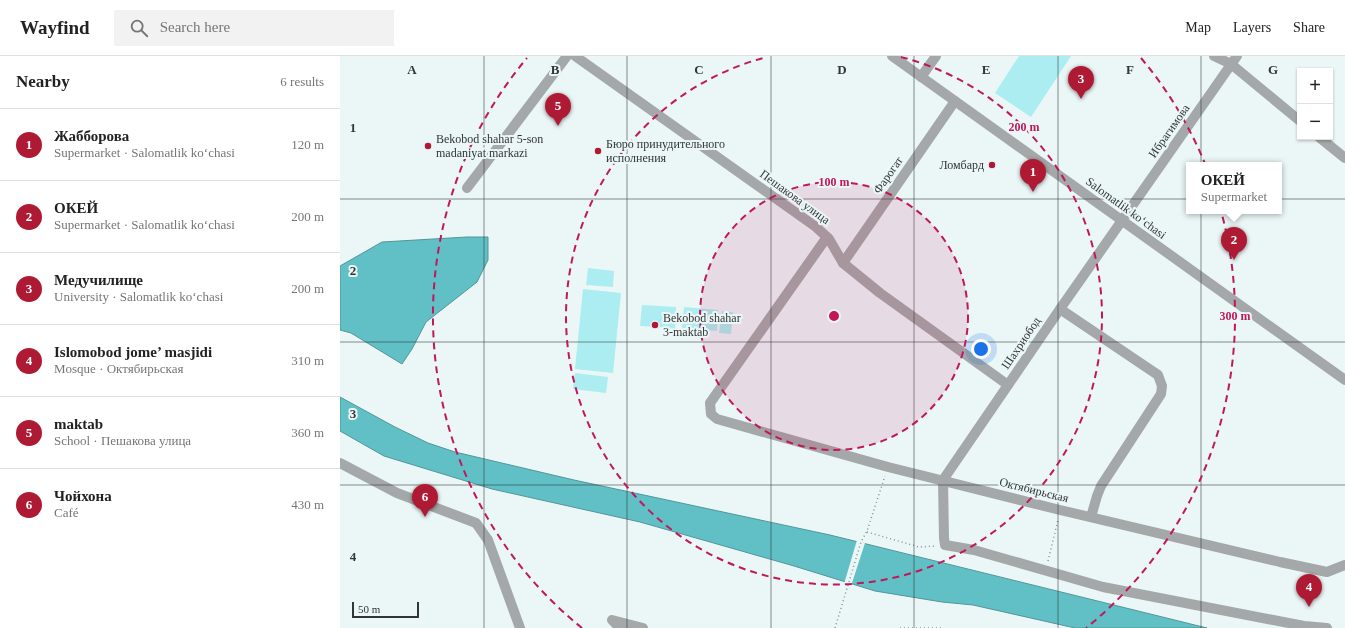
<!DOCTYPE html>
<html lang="en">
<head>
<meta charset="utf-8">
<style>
  body { margin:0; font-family:Georgia,serif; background:#f2f2f2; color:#222 }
  .controls { position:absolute; right:12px; top:12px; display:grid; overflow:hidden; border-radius:0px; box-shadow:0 1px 3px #0004 }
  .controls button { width:36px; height:36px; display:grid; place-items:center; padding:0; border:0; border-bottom:1px solid #e0e0e0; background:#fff; color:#222; font:20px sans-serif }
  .scale { position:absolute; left:12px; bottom:10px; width:67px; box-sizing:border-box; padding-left:4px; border:2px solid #313535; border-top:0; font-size:11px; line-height:14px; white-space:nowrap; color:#313535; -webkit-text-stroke:3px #ebf6f7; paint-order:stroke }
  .you { position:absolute; left:641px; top:293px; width:14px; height:14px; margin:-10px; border:3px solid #fff; border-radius:50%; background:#1a73e8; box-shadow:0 0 0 6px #1a73e833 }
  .badge { display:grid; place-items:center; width:26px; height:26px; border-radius:50%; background:#ae1a33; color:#fff; font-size:13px; font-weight:700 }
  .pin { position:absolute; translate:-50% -33px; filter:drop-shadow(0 1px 2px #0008) }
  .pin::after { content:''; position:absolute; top:21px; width:14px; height:12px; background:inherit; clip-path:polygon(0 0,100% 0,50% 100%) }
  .popup { position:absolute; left:846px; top:106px; width:96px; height:52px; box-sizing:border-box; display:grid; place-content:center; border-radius:0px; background:#fff; filter:drop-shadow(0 1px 3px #0005); font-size:13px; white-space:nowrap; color:#767676 }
  .popup b { font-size:15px; color:#222 }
  .popup::after { content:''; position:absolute; left:50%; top:100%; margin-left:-8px; border:8px solid transparent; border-top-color:#fff }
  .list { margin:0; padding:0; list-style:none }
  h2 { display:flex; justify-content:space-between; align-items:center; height:52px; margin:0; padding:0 16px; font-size:17px }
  h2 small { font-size:13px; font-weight:400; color:#767676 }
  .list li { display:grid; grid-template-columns:26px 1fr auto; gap:12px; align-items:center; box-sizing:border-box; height:72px; padding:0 16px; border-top:1px solid #e0e0e0 }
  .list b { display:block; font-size:15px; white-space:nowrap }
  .list p { margin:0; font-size:13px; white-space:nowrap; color:#767676 }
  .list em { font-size:13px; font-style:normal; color:#767676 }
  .icon { flex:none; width:22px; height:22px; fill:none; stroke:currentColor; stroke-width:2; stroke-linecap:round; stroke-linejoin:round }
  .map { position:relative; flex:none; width:1005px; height:572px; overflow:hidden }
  header { display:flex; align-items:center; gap:24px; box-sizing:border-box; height:56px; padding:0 20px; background:#fff; border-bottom:1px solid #e0e0e0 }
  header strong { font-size:19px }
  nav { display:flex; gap:22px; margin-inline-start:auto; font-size:14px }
  .search { width:280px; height:36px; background:#f2f2f2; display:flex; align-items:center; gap:10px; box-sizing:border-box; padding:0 14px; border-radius:0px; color:#767676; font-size:15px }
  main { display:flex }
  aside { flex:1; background:#fff }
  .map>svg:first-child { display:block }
  .garden { fill:#abedf0 }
  .water { fill:#60c0c5; stroke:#52969a }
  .pier { fill:#ebf6f7 }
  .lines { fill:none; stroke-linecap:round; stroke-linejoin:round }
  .path { stroke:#899091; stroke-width:1.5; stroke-dasharray:1 3; stroke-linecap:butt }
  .minor { stroke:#a4a8a8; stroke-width:10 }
  .grid { fill:none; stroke:#313535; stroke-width:1; stroke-opacity:0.55 }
  .ring { fill:none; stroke:#c2185b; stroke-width:2; stroke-dasharray:7 5 }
  .poi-dot { fill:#ae1a33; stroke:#ebf6f7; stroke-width:1.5 }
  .labels { text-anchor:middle; stroke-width:4; stroke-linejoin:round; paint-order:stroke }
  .street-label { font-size:12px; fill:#313535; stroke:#ebf6f7 }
  .poi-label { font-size:12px; fill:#313535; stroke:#ebf6f7; text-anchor:start }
  .grid-label { font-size:13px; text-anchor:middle; font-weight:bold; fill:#313535; stroke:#ebf6f7; stroke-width:4; stroke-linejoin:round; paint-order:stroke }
  .centre { fill:#c2185b; stroke:#ebf6f7; stroke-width:2 }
  .ring-label { font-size:12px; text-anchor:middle; font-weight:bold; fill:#c2185b; stroke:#ebf6f7; stroke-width:4; stroke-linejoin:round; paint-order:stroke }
</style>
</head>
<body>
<header>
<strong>Wayfind</strong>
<div class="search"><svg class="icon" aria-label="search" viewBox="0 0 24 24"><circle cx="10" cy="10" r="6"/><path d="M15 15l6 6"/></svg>Search here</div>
<nav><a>Map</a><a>Layers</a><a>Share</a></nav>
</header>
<main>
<aside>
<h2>Nearby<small>6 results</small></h2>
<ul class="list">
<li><span class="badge">1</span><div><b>Жабборова</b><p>Supermarket · Salomatlik ko‘chasi</p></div><em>120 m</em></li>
<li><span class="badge">2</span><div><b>ОКЕЙ</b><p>Supermarket · Salomatlik ko‘chasi</p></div><em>200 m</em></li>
<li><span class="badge">3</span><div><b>Медучилище</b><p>University · Salomatlik ko‘chasi</p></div><em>200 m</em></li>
<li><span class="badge">4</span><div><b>Islomobod jome’ masjidi</b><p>Mosque · Октябирьская</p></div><em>310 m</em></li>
<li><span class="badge">5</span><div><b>maktab</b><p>School · Пешакова улица</p></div><em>360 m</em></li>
<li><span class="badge">6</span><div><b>Чойхона</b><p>Café</p></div><em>430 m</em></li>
</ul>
</aside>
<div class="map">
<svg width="1005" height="572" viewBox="0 0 1005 572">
  <rect width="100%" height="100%" fill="#ebf6f7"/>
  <g class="garden">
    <path d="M 679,0 L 731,0 L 691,61 L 655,37 Z"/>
    <path d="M 248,212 L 274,215 L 273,231 L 246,229 Z"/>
    <path d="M 243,233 L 281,237 L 273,317 L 235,313 Z"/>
    <path d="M 302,249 L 336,251 L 335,272 L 300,270 Z"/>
    <path d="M 344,251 L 378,254 L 377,275 L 342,272 Z"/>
    <path d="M 382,255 L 393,256 L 391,278 L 379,277 Z"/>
    <path d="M 235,317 L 268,321 L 266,337 L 233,333 Z"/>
  </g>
  <g class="water">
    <path d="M 127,181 L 148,181 L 148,204 L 137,226 L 86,266 L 72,293 L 62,308 L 11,277 L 0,274 L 0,210 L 42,186 Z"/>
    <path d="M 0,341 L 55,371 L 88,387 L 115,396 L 234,424 L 490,479 L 867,572 L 735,572 L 633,549 L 602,546 L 535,535 L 454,510 L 300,466 L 152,433 L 44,400 L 0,375 Z"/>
  </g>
  <path class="pier" d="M 517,484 L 525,487 L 511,530 L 504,528 Z"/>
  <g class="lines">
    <g class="path">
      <path d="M 527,476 L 579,491 L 595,490"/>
      <path d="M 708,505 L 718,464"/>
      <path d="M 495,572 L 521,486 L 527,475 L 545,420"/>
      <path d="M 560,572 L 603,572"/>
    </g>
    <g class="minor">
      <path d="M 235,0 L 476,171 L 489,183 L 503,207 L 540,237 L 668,329"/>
      <path d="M 552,0 L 1005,324"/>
      <path d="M 874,0 L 891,8 L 960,65"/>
      <path d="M 897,0 L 720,253 L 603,424 L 604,482 L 605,489 L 634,494 L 763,531 L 964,570 L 987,572"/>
      <path d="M 581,21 L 596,0"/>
      <path d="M 979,81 L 1005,102"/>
      <path d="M 127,132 L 227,0"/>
      <path d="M 487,181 L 370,347 L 371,358 L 377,363 L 548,411 L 720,454 L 940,506 L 987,516 L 1005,509"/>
      <path d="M 503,207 L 615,45"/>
      <path d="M 720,253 L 818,319 L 822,330 L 821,338 L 761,430 L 757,440 L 751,461"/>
      <path d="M 0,407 L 57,437 L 136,467 L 148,484 L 180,572"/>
      <path d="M 280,572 L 272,564 L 303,572"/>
    </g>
  </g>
  <path class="grid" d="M 144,0 L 144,572M 287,0 L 287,572M 431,0 L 431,572M 574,0 L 574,572M 718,0 L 718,572M 861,0 L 861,572M 0,143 L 1005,143M 0,286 L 1005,286M 0,429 L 1005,429"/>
  <circle cx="494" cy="260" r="134" fill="#c2185b" fill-opacity=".12"/>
  <g class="ring">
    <circle cx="494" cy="260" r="134"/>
    <path d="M561 1A268 268 0 1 1 427 1"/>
    <path d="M242 572A401 401 0 0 1 187 2M801 2A401 401 0 0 1 746 572"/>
  </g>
  <g class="poi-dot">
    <circle cx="88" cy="90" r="4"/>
    <circle cx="258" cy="95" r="4"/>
    <circle cx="652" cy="109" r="4"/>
    <circle cx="315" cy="269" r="4"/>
  </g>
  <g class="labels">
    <g class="street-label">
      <text transform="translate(829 75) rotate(-55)" y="4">Ибрагимова</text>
      <text transform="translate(548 119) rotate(-55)" y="4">Фарогат</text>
      <text transform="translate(455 141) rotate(36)" y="4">Пешакова улица</text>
      <text transform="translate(786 152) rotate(36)" y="4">Salomatlik ko‘chasi</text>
      <text transform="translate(681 287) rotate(-56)" y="4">Шахриобод</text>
      <text transform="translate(694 434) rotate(14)" y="4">Октябирьская</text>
    </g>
    <g class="poi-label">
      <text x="96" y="87">Bekobod shahar 5-son<tspan x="96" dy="14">madaniyat markazi</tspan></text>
      <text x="266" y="92">Бюро принудительного<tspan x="266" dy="14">исполнения</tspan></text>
      <text x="644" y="113" text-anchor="end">Ломбард</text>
      <text x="323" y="266">Bekobod shahar<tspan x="323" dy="14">3-maktab</tspan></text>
    </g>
  </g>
  <g class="grid-label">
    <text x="72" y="18">A</text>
    <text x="215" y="18">B</text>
    <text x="359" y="18">C</text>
    <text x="502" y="18">D</text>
    <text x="646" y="18">E</text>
    <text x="790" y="18">F</text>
    <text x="933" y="18">G</text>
    <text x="13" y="76">1</text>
    <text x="13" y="219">2</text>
    <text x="13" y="362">3</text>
    <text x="13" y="505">4</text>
  </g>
  <circle cx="494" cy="260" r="6" class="centre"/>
  <g class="ring-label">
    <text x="684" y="75">200 m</text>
    <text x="494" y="130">100 m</text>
    <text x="895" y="264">300 m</text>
  </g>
</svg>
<div class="controls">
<button>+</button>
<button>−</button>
</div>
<div class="scale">50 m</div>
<div class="you"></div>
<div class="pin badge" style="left:693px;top:136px">1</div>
<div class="pin badge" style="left:894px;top:204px">2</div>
<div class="popup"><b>ОКЕЙ</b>Supermarket</div>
<div class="pin badge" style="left:741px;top:43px">3</div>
<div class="pin badge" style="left:969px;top:551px">4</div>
<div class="pin badge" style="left:218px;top:70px">5</div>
<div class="pin badge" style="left:85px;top:461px">6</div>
</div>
</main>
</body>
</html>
